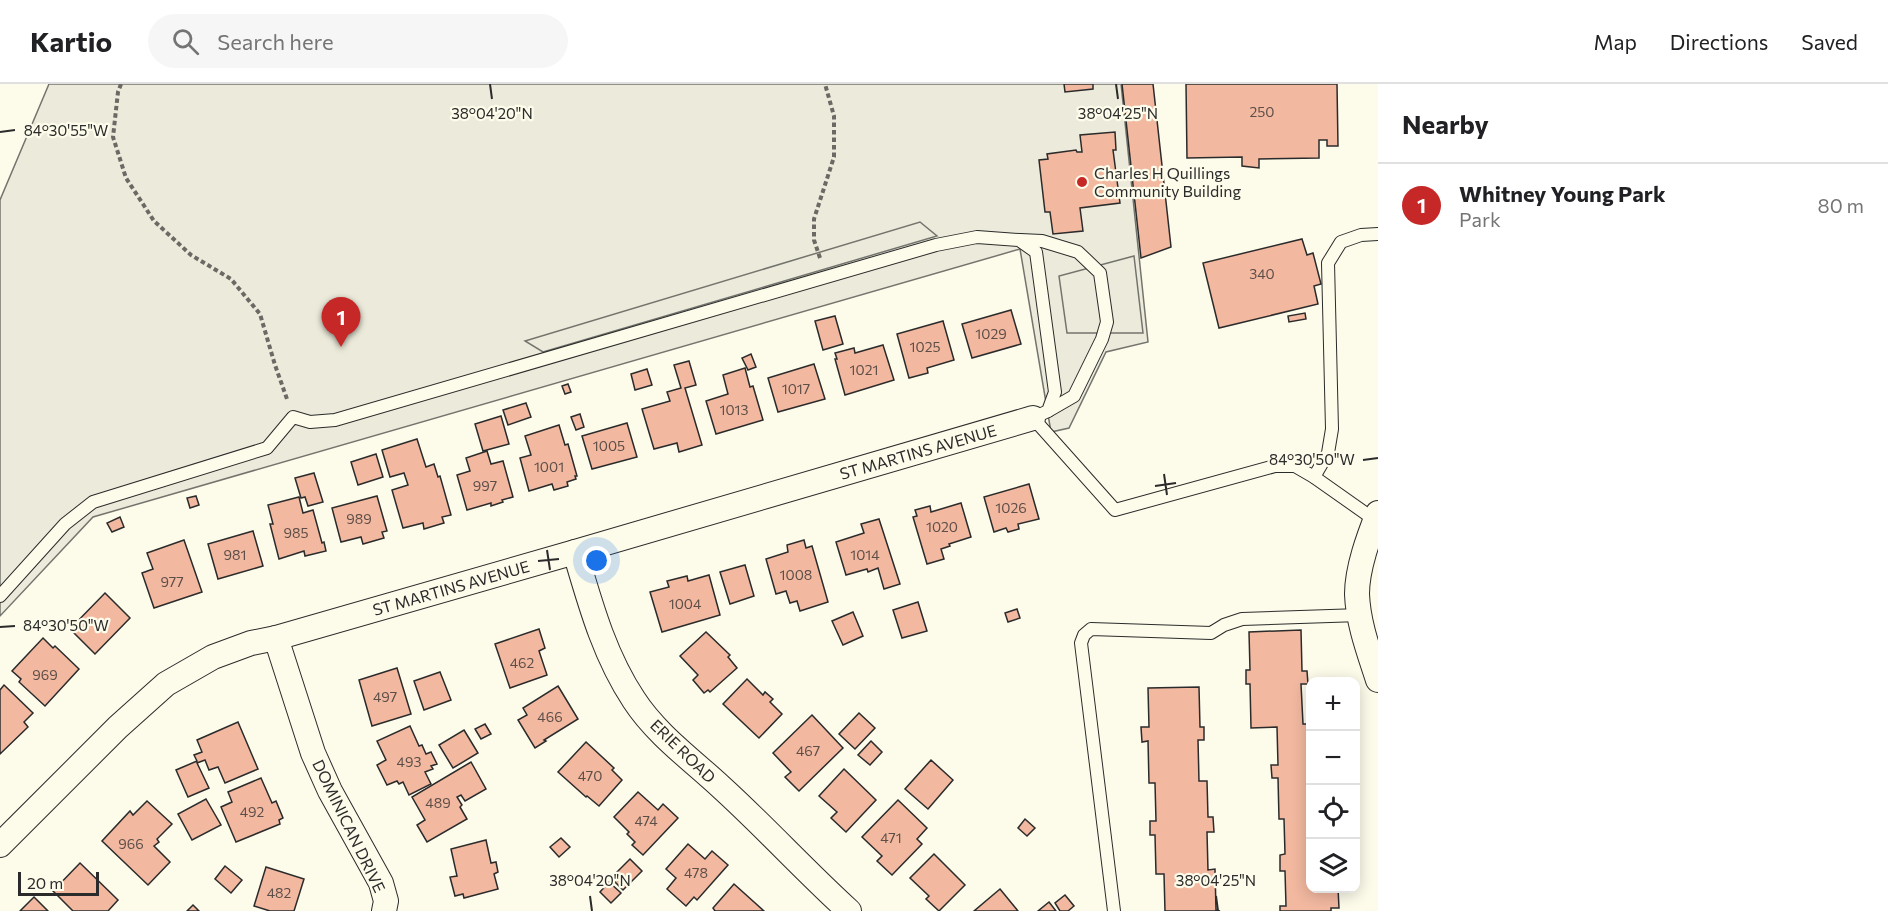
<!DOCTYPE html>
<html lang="en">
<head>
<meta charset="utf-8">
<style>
  body { margin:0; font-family:Commissioner,sans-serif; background:#f6f6f6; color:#202124 }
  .controls { position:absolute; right:18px; bottom:18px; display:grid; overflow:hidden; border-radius:12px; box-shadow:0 3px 15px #0003 }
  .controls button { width:54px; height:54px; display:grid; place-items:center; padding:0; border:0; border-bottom:2px solid #e0e0e0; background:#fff; color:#202124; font:30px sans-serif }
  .scale { position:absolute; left:18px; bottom:15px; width:81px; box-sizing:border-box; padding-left:6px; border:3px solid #2b2b2b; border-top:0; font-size:16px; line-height:21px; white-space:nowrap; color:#2b2b2b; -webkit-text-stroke:4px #fdfbea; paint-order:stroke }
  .you { position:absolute; left:597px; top:477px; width:21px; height:21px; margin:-15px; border:4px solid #fff; border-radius:50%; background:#1a73e8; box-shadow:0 0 0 9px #1a73e833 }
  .badge { display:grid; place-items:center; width:39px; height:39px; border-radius:50%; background:#c62828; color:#fff; font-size:20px; font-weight:700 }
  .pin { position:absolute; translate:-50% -50px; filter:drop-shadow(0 2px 3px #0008) }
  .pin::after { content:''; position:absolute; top:32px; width:21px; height:18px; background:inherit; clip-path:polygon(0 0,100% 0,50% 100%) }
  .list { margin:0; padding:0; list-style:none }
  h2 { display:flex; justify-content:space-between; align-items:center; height:78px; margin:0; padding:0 24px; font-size:26px }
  h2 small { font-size:20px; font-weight:400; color:#757577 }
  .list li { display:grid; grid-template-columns:39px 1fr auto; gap:18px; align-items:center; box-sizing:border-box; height:84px; padding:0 24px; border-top:2px solid #e0e0e0 }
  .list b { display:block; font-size:22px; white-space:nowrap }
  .list p { margin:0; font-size:20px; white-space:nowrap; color:#757577 }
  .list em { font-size:20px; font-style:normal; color:#757577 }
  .icon { flex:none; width:33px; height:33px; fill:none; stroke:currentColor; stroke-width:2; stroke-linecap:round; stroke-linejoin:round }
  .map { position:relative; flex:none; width:1378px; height:827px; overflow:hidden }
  header { display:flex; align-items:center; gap:36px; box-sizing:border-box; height:84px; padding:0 30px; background:#fff; border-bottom:2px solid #e0e0e0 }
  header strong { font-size:28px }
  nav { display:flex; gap:33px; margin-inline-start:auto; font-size:21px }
  .search { width:420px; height:54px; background:#f6f6f6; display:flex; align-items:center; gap:15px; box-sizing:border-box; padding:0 21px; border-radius:33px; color:#757577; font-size:22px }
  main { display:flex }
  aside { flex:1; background:#fff }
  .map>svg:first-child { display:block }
  .green { fill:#ecebdb; stroke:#74746e; stroke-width:1.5 }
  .parking { fill:#eceadb; stroke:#74746e; stroke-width:1.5 }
  .building { fill:#f2b8a0; stroke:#2b2b2b; stroke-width:1.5 }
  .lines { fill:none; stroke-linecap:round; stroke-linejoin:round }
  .lane-casing { stroke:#2b2b2b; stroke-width:14 }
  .street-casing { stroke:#2b2b2b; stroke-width:26 }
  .path { stroke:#6a6964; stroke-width:4; stroke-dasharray:4.5 3; stroke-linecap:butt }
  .lane { stroke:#fdfbea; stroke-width:12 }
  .street { stroke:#fdfbea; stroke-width:24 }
  .ticks { fill:none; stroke:#2b2b2b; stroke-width:2 }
  .poi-dot { fill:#c62828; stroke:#fdfbea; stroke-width:2 }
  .labels { text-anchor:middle; stroke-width:4.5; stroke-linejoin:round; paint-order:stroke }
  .number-label { font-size:14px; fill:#5d4e48 }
  .poi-label { font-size:16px; fill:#2b2b2b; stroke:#fdfbea; text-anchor:start }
  .street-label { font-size:16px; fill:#2b2b2b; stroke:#fdfbea }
  .ticks-label { font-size:15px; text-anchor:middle; fill:#2b2b2b; stroke:#fdfbea; stroke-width:4.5; stroke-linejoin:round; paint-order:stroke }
</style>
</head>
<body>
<header>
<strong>Kartio</strong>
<div class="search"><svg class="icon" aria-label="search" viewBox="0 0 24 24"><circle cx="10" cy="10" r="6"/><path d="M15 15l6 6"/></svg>Search here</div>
<nav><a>Map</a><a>Directions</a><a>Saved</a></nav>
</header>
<main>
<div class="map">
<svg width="1378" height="827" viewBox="0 0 1378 827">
  <rect width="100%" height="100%" fill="#fdfbea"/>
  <path class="green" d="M 49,0 L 1121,0 L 1148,258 L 1106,268 L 1069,344 L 1051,348 L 1020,165 L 93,433 L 0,532 L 0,116 Z"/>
  <g class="parking">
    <path d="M 920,138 L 937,152 L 543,268 L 525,257 Z"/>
    <path d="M 1134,172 L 1143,249 L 1067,249 L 1059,192 Z"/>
  </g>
  <g class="building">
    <path d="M 1064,0 L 1093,0 L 1093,5 L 1065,8 Z"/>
    <path d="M 1122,0 L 1153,0 L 1171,163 L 1141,174 Z"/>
    <path d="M 1186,0 L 1337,0 L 1338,62 L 1327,62 L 1327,56 L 1319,56 L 1319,74 L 1259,75 L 1259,84 L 1242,82 L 1242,73 L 1187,74 Z"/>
    <path d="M 1115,48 L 1116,66 L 1113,66 L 1120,119 L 1080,124 L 1083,147 L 1053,150 L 1050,128 L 1045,128 L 1039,76 L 1048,75 L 1047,70 L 1076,66 L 1077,68 L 1082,68 L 1080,51 Z"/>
    <path d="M 1302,155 L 1307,171 L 1313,169 L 1321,200 L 1314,202 L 1318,220 L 1219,244 L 1203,179 Z"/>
    <path d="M 1011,226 L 1021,260 L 972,274 L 962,240 Z"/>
    <path d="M 1305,229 L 1306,235 L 1289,238 L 1288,232 Z"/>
    <path d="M 835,232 L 843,260 L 823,266 L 815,237 Z"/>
    <path d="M 943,237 L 954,276 L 927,284 L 928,289 L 909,294 L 897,250 Z"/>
    <path d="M 883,261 L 894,296 L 845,311 L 835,275 L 837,275 L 835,269 L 854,264 L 855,269 Z"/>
    <path d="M 751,270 L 756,283 L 748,286 L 742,274 Z"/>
    <path d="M 689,277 L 696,301 L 685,304 L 702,361 L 679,368 L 677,359 L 654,365 L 642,325 L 670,317 L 667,308 L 681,304 L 674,281 Z"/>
    <path d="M 814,280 L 825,315 L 778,328 L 768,294 Z"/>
    <path d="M 745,284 L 750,303 L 753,302 L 763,336 L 716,350 L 706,317 L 728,310 L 723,291 Z"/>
    <path d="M 647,285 L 652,301 L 635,306 L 631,290 Z"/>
    <path d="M 568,300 L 571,308 L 565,310 L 562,302 Z"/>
    <path d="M 526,319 L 531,333 L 508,341 L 503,326 Z"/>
    <path d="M 580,330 L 584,343 L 576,346 L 571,333 Z"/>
    <path d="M 501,332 L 509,360 L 483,367 L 475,340 Z"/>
    <path d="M 627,339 L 637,373 L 592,385 L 582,352 Z"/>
    <path d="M 559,341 L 565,361 L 568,360 L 577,392 L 575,392 L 576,395 L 567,398 L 568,402 L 554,406 L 552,400 L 529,407 L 520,374 L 531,371 L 525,352 Z"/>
    <path d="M 417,355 L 426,383 L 434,380 L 438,393 L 440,392 L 451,431 L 442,433 L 444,439 L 424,445 L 423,439 L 403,444 L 392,406 L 408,401 L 404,389 L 390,393 L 382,366 Z"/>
    <path d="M 487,367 L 491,380 L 503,377 L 513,413 L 502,416 L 503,418 L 491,422 L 491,419 L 467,426 L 457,391 L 470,387 L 466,374 Z"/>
    <path d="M 376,370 L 383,393 L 358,401 L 351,378 Z"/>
    <path d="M 314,389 L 323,418 L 308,422 L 305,413 L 301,414 L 295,394 Z"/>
    <path d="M 1029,400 L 1039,435 L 1018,440 L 1019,445 L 1008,448 L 1006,444 L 994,448 L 984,413 Z"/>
    <path d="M 196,412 L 199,421 L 190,424 L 187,414 Z"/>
    <path d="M 377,412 L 387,447 L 382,448 L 384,454 L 363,460 L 361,453 L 341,458 L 332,424 Z"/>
    <path d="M 299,413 L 303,429 L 313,426 L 322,459 L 324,458 L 326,467 L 305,472 L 304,467 L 279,475 L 270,440 L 273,440 L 268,421 Z"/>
    <path d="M 961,419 L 971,453 L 949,460 L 950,462 L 941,465 L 944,475 L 927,480 L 913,433 L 917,432 L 915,426 L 930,422 L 931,428 Z"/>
    <path d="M 120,433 L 124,443 L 112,448 L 107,439 Z"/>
    <path d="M 879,435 L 900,500 L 884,505 L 878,484 L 868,488 L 867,485 L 846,491 L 836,458 L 864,449 L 861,440 Z"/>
    <path d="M 253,447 L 263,482 L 218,495 L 208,460 Z"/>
    <path d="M 184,456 L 202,508 L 154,524 L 142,489 L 153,485 L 147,469 Z"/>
    <path d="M 804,456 L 806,464 L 812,462 L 828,518 L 800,527 L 797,517 L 790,519 L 786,507 L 776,510 L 766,475 L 788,468 L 787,461 Z"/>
    <path d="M 745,481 L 754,512 L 730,520 L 720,488 Z"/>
    <path d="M 709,491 L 720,531 L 662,548 L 650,508 L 669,503 L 667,497 L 687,492 L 688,497 Z"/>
    <path d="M 105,509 L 130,534 L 95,570 L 70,545 Z"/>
    <path d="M 918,518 L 927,547 L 902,554 L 893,526 Z"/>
    <path d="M 1017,525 L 1020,534 L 1008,538 L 1005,529 Z"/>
    <path d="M 853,528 L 863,552 L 843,561 L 832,537 Z"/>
    <path d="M 539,545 L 545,564 L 539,567 L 547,591 L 510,604 L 495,560 Z"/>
    <path d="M 1301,546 L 1302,587 L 1307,587 L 1308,600 L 1301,600 L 1303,640 L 1310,640 L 1310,804 L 1338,804 L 1339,824 L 1331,824 L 1331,827 L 1280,827 L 1280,822 L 1286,822 L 1285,787 L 1280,787 L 1280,771 L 1285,770 L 1284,735 L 1279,735 L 1278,694 L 1272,694 L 1271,681 L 1278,681 L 1277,643 L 1251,644 L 1250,600 L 1246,600 L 1246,586 L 1250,586 L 1249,548 Z"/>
    <path d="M 706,548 L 730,571 L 728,573 L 737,584 L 710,608 L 708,606 L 704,609 L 693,596 L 698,591 L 680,572 Z"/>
    <path d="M 43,554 L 53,564 L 55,562 L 79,585 L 45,622 L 19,598 L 21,595 L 12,587 Z"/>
    <path d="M 397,584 L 411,630 L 372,642 L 359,596 Z"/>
    <path d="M 440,588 L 451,616 L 424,626 L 414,597 Z"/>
    <path d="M 747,595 L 763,611 L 765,608 L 773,615 L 770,618 L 782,630 L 759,654 L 723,620 Z"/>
    <path d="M 4,601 L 33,629 L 24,638 L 28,643 L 0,670 L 0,606 Z"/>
    <path d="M 558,602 L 578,635 L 544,656 L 546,657 L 535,664 L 518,636 L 527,631 L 523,624 Z"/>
    <path d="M 1199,603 L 1200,643 L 1204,643 L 1204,656 L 1198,656 L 1199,697 L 1207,697 L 1208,733 L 1213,733 L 1214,748 L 1207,748 L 1208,786 L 1215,785 L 1216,826 L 1220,827 L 1165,827 L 1164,790 L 1156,790 L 1155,751 L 1150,751 L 1150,737 L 1156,737 L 1155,699 L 1149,699 L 1148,657 L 1142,658 L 1141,643 L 1149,643 L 1148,604 Z"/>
    <path d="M 859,629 L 875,644 L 855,665 L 839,650 Z"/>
    <path d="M 812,631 L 843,664 L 799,707 L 785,693 L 791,688 L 773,669 Z"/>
    <path d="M 238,638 L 258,685 L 225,699 L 218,683 L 209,686 L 205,676 L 197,679 L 209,704 L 188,713 L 176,686 L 197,677 L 194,671 L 202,668 L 197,656 Z"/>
    <path d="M 485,640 L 491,650 L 481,655 L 475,645 Z"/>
    <path d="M 410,642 L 419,662 L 422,661 L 426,670 L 431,668 L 437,680 L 431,682 L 433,685 L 425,688 L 431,700 L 409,711 L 403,698 L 399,700 L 397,697 L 387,701 L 377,681 L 386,676 L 377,657 Z"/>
    <path d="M 464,646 L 478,669 L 453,684 L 439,661 Z"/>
    <path d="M 871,657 L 882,668 L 870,681 L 858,671 Z"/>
    <path d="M 586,658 L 614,684 L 612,686 L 622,696 L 599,722 L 587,712 L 586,713 L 558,688 Z"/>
    <path d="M 931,676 L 953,696 L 928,725 L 905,705 Z"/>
    <path d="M 471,678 L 486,705 L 465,717 L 461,711 L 457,713 L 462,721 L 460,723 L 467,735 L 427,758 L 417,741 L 425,736 L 412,713 Z"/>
    <path d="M 844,685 L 876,716 L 846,748 L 831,734 L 837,728 L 819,712 Z"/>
    <path d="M 261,694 L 272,719 L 276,717 L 283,734 L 279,736 L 280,740 L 236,758 L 221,723 L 232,718 L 228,708 Z"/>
    <path d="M 638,708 L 658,726 L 663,720 L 678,734 L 643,771 L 632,761 L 635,758 L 627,750 L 629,748 L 614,733 Z"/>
    <path d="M 206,715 L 221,741 L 192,756 L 178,730 Z"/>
    <path d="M 898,716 L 927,744 L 917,755 L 922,760 L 892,791 L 877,777 L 882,772 L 862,753 Z"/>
    <path d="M 147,717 L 172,740 L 157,755 L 159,758 L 154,762 L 170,778 L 148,801 L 102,757 L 130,727 L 133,731 Z"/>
    <path d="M 1025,735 L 1035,744 L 1027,752 L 1018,744 Z"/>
    <path d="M 561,754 L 570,763 L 559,773 L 550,763 Z"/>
    <path d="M 486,756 L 491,779 L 496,778 L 498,788 L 494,790 L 498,805 L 464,814 L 463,810 L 455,812 L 450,793 L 457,792 L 451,765 Z"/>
    <path d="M 688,760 L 705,775 L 712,767 L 728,781 L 697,816 L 694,813 L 686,822 L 667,805 L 676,794 L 666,785 Z"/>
    <path d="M 934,770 L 965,801 L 939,827 L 926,815 L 929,812 L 910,794 Z"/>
    <path d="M 630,775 L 642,787 L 623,806 L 611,794 Z"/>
    <path d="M 80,779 L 118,816 L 108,827 L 73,827 L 53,807 Z"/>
    <path d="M 225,782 L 242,796 L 231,809 L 215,795 Z"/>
    <path d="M 266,783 L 304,795 L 294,827 L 270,827 L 254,822 Z"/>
    <path d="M 609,798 L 621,809 L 611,819 L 600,808 Z"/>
    <path d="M 734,800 L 764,827 L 715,827 L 713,824 Z"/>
    <path d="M 1000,805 L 1018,827 L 974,827 Z"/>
    <path d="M 1065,811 L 1074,822 L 1068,827 L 1060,827 L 1055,819 Z"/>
    <path d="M 34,813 L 48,827 L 20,827 Z"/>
    <path d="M 1049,818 L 1056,827 L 1038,827 Z"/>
    <path d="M 193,821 L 199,827 L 187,827 Z"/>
  </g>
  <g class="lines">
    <defs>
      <g id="lane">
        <path d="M 1020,156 L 1042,157 L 1078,168 L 1100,189 L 1107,238 L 1102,255 L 1074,312 L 1048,327"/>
        <path d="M 1314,393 L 1328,369 L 1332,345 L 1328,179 L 1341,158 L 1361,151 L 1378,150"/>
        <path d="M 0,512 L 65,440 L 93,418 L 267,364 L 293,333 L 310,338 L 335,336 L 936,161 L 977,153 L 1019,156 L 1036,168 L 1055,308 L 1048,327 L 1033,334 L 1115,426 L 1275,382 L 1295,382 L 1314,393 L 1375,436"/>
        <path d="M 1114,827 L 1081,559 L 1084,551 L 1091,545 L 1211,549 L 1224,541 L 1242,535 L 1360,531"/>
      </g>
      <g id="street">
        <path d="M 1378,429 C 1369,452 1357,484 1357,510 C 1358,539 1369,568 1378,596"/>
        <path d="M 575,468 C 590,519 604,571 634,616 C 656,650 692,676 721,703 C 765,743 805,787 849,827"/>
        <path d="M 276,554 L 313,669 L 330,707 L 381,799 L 386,817 L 384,827"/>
        <path d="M 0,761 L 118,643 L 166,600 L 213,573 L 251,559 L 276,554 L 575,468 L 1033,334"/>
      </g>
    </defs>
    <use href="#lane" class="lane-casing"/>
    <use href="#street" class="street-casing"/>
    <g class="path">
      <path d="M 121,0 L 118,8 L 113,53 L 126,94 L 154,137 L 191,171 L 231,195 L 260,230 L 275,281 L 287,315"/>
      <path d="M 820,174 L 814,156 L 814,135 L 834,73 L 834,32 L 825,0"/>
    </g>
    <use href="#lane" class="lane"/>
    <use href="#street" class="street"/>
  </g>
  <path class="ticks" d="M 490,0 L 492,15M 1116,0 L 1118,15M 0,48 L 15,46M 1363,376 L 1378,374M 1164,390 L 1167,411M 1155,402 L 1176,399M 547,466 L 550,486M 538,477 L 559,475M 0,543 L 15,542M 590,812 L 592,827M 1216,812 L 1218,827"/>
  <circle class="poi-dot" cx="1082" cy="98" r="6"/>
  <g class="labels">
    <g class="number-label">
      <text x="1262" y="33">250</text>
      <text x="1262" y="195">340</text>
      <text x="991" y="255">1029</text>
      <text x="925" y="268">1025</text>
      <text x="864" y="291">1021</text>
      <text x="796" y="310">1017</text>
      <text x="734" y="331">1013</text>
      <text x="609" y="367">1005</text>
      <text x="549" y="388">1001</text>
      <text x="485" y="407">997</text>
      <text x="1011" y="429">1026</text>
      <text x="359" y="440">989</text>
      <text x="942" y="448">1020</text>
      <text x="296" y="454">985</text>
      <text x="235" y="476">981</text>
      <text x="865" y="476">1014</text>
      <text x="796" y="496">1008</text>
      <text x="172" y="503">977</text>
      <text x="685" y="525">1004</text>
      <text x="522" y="584">462</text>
      <text x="45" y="596">969</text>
      <text x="385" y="618">497</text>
      <text x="550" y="638">466</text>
      <text x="808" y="672">467</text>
      <text x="409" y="683">493</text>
      <text x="590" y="697">470</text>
      <text x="438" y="724">489</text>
      <text x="252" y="733">492</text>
      <text x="646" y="742">474</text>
      <text x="891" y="759">471</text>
      <text x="131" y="765">966</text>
      <text x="696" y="794">478</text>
      <text x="279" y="814">482</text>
    </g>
    <g class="poi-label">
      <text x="1094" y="95">Charles H Quillings<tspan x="1094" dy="18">Community Building</tspan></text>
    </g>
    <g class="street-label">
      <text transform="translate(918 368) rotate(-16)" y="6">ST MARTINS AVENUE</text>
      <text transform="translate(451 504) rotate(-16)" y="6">ST MARTINS AVENUE</text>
      <text transform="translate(683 667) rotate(44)" y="6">ERIE ROAD</text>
      <text transform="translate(349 742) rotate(64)" y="6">DOMINICAN DRIVE</text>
    </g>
  </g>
  <g class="ticks-label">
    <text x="492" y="35">38°04'20"N</text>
    <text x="1118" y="35">38°04'25"N</text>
    <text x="66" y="52">84°30'55"W</text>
    <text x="1312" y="381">84°30'50"W</text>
    <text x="66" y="547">84°30'50"W</text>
    <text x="590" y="802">38°04'20"N</text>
    <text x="1216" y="802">38°04'25"N</text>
  </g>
</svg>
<div class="controls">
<button>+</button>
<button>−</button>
<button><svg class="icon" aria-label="locate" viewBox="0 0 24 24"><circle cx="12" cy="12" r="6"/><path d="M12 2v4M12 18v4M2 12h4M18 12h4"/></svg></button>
<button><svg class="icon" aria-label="layers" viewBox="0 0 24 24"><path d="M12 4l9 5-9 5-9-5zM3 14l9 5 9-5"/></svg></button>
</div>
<div class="scale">20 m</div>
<div class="you"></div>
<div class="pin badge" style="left:341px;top:263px">1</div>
</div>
<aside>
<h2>Nearby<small></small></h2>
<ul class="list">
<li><span class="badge">1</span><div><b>Whitney Young Park</b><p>Park</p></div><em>80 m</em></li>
</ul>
</aside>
</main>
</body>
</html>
